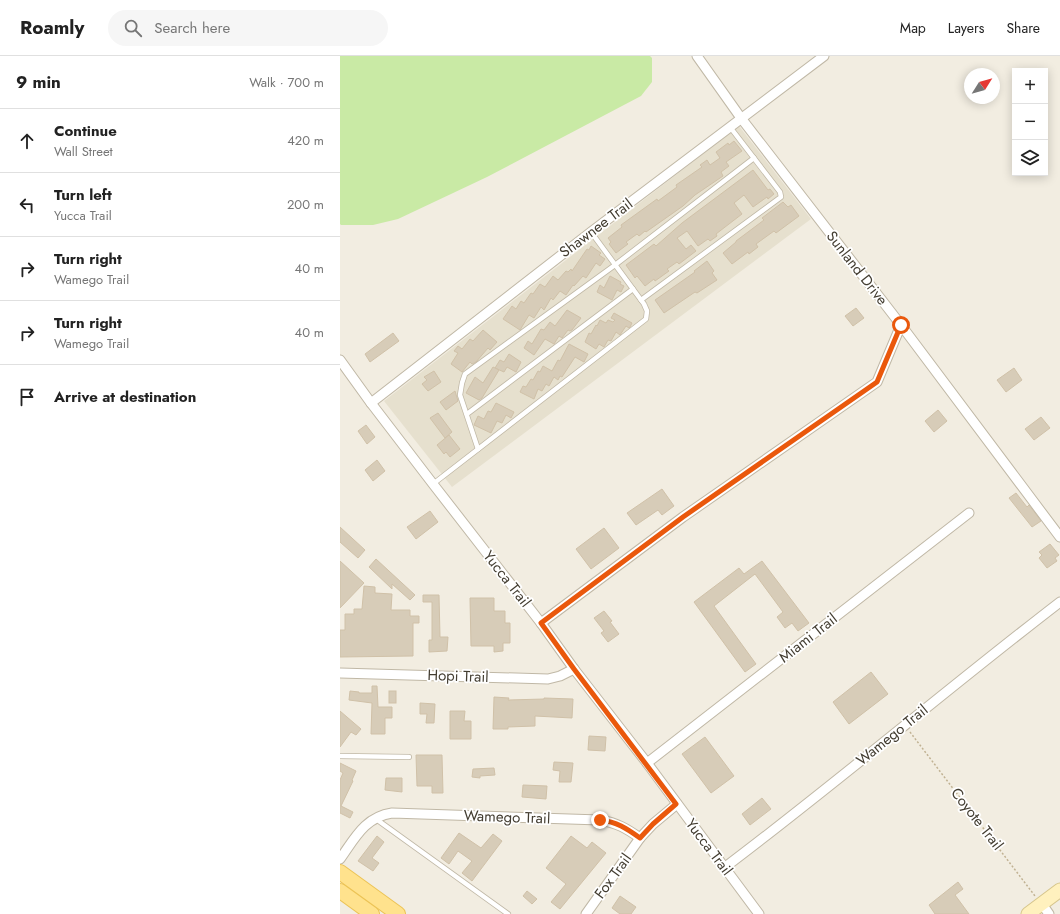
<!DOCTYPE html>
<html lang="en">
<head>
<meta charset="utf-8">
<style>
  body { margin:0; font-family:Jost,sans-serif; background:#f6f6f6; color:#222 }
  .controls { position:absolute; right:12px; top:12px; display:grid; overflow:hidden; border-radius:0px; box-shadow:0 2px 10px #0003 }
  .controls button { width:36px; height:36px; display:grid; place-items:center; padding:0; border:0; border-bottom:1px solid #e0e0e0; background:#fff; color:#222; font:20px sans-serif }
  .compass { position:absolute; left:624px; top:12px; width:36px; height:36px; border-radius:50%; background:#fff; box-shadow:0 2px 10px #0003; rotate:53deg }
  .stop { position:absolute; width:12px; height:12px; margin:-9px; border:3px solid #ea580c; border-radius:50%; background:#fff }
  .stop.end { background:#ea580c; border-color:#fff; box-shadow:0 1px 4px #0008 }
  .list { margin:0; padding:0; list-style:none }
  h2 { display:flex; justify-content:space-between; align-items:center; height:52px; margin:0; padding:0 16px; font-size:17px }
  h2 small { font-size:13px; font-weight:400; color:#767676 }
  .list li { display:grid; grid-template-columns:26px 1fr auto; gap:12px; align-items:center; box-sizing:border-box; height:64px; padding:0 16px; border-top:1px solid #e0e0e0 }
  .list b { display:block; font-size:15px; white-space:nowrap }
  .list p { margin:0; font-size:13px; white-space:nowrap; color:#767676 }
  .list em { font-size:13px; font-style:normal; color:#767676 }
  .icon { flex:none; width:22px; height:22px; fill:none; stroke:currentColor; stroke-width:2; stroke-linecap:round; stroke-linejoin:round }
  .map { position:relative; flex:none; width:720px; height:858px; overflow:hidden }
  header { display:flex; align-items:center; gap:24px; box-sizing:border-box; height:56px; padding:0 20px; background:#fff; border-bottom:1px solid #e0e0e0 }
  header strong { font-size:19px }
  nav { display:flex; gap:22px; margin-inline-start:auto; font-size:14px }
  .search { width:280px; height:36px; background:#f6f6f6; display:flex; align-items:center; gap:10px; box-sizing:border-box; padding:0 14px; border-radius:22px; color:#767676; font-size:15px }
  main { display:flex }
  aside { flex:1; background:#fff }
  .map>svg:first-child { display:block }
  .residential { fill:#e6e0ce }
  .green { fill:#c9eaa5 }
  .building { fill:#d7ccb8; stroke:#d0c1a8 }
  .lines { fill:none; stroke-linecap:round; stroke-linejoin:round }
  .lane-casing { stroke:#c0b8a6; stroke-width:6 }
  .street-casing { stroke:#c0b8a6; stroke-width:11 }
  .secondary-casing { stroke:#d6c58c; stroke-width:15 }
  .primary-casing { stroke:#ecc355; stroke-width:16 }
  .path { stroke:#c1b293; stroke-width:1.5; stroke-dasharray:2 2; stroke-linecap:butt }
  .lane { stroke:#fff; stroke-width:4.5 }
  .street { stroke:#fff; stroke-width:9 }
  .secondary { stroke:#fff1be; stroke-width:13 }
  .primary { stroke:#ffe28d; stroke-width:14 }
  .route { stroke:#ea580c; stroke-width:5 }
  .labels { text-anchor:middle; stroke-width:3.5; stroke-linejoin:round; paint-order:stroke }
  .street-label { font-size:15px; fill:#433d31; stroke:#fff }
</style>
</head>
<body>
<header>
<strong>Roamly</strong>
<div class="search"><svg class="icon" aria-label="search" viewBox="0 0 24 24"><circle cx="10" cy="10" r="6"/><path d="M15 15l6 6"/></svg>Search here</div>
<nav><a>Map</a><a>Layers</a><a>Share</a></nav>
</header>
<main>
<aside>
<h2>9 min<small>Walk · 700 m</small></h2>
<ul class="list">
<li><svg class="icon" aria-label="ahead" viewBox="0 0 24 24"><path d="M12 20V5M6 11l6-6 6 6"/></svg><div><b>Continue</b><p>Wall Street</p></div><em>420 m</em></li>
<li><svg class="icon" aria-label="left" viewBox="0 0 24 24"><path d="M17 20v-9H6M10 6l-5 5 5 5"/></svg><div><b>Turn left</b><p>Yucca Trail</p></div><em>200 m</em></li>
<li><svg class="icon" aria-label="right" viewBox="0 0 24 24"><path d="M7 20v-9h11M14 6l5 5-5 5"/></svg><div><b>Turn right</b><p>Wamego Trail</p></div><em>40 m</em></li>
<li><svg class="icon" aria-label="right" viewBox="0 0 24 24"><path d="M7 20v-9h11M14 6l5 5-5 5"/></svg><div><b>Turn right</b><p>Wamego Trail</p></div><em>40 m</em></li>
<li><svg class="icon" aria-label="arrive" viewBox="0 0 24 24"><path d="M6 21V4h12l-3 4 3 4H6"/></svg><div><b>Arrive at destination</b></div></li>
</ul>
</aside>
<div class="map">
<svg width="720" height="858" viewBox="0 0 720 858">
  <rect width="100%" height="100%" fill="#f2ede1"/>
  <path class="residential" d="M 399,70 L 471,163 L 112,431 L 44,345 Z"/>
  <path class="green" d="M 0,0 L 310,0 L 312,2 L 312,26 L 301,40 L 147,121 L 58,163 L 33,169 L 1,169 L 0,168 Z"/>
  <g class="building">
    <path d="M 394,85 L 402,95 L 386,106 L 389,110 L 381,116 L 383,120 L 355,139 L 343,150 L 306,176 L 305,175 L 299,180 L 297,178 L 286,186 L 288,188 L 276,197 L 269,188 L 271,186 L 268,182 L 282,171 L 281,169 L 317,143 L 318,145 L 337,131 L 336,129 L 362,111 L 360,109 L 367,104 L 370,109 L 380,102 L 376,96 L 388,87 L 389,89 Z"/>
    <path d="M 413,114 L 428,134 L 430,133 L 434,138 L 428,143 L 427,141 L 413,151 L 404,139 L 394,147 L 402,158 L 376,178 L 377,180 L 370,185 L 368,183 L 358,190 L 347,175 L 337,182 L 346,193 L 351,189 L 356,195 L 339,208 L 337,206 L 327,213 L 329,215 L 315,225 L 314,223 L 305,230 L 297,220 L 295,222 L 286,209 L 314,188 L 316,190 L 342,167 Z"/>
    <path d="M 443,146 L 448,151 L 451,149 L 459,160 L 436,177 L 434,175 L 416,188 L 418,191 L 409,198 L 408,196 L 392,208 L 383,197 L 396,186 L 396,185 L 424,164 L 422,162 Z"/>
    <path d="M 251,190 L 261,197 L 259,199 L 265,203 L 260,210 L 256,207 L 246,222 L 243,220 L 234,230 L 233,229 L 226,239 L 220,235 L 213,244 L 211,242 L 204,254 L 201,251 L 194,262 L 189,259 L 180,274 L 163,263 L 172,250 L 176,253 L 181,245 L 184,247 L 191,237 L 193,238 L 200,228 L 205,231 L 213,220 L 218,224 L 226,215 L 228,216 L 231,213 L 232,215 L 247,193 L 249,194 Z"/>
    <path d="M 367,205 L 374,215 L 372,217 L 377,224 L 357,237 L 355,236 L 324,257 L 315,244 L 355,216 L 354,215 Z"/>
    <path d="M 270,220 L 281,226 L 280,228 L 284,230 L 281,236 L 277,234 L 272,244 L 257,236 L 260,229 L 264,232 Z"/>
    <path d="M 516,252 L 524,262 L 513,270 L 505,260 Z"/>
    <path d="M 227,254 L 241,262 L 232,274 L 230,275 L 228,274 L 222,282 L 219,280 L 214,288 L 205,283 L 194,299 L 184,292 L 188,285 L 192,288 L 201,273 L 204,274 L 210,266 L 215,270 Z"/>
    <path d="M 274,257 L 292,267 L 290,271 L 289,272 L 286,270 L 280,279 L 276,276 L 271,285 L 268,284 L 264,291 L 259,288 L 256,293 L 245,286 L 249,277 L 251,278 L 256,269 L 257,270 L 260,264 L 266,267 L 268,264 L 273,266 L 275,264 L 271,262 Z"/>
    <path d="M 143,274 L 157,286 L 150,294 L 148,292 L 136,306 L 132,308 L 130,306 L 122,316 L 111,308 L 118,297 L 114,295 L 118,290 L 122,293 L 130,283 L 133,285 Z"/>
    <path d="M 53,277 L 59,285 L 30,306 L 25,298 Z"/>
    <path d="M 229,288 L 248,298 L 244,306 L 235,301 L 222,321 L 220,320 L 218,324 L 214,321 L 209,330 L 206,328 L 202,335 L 198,333 L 194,343 L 180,336 L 183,330 L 186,331 L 191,323 L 193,324 L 198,315 L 200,316 L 203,310 L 212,315 L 218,304 L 220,305 Z"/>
    <path d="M 169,298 L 181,306 L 176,316 L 167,311 L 164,316 L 155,312 L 160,304 L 164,306 Z"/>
    <path d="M 153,311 L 159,314 L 142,342 L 139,344 L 126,337 L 135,321 L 143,327 Z"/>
    <path d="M 674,312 L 682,324 L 666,336 L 657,324 Z"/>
    <path d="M 94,315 L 101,326 L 88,335 L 82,328 L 87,324 L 84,321 Z"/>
    <path d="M 115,335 L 118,345 L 106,354 L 100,346 Z"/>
    <path d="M 156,347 L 174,356 L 171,362 L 166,359 L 162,367 L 157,365 L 151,377 L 134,369 L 138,360 L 144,363 L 148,355 L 151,356 Z"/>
    <path d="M 598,354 L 607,365 L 594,376 L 585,365 Z"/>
    <path d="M 98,357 L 112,376 L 105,382 L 90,362 Z"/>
    <path d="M 701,361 L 710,372 L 694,384 L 685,373 Z"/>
    <path d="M 26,369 L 35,381 L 27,388 L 18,375 Z"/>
    <path d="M 109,379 L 120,393 L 110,401 L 106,396 L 104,398 L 97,389 Z"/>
    <path d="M 37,404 L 45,415 L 33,425 L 25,414 Z"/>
    <path d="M 322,433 L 334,450 L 322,459 L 318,454 L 296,469 L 287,457 Z"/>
    <path d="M 676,437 L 687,451 L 689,449 L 701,465 L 692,471 L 669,442 Z"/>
    <path d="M 90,455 L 98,466 L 76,483 L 67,471 Z"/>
    <path d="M 0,471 L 25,494 L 18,502 L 0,486 Z"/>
    <path d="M 264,472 L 279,492 L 251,513 L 236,493 Z"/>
    <path d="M 710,488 L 719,499 L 715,502 L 717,505 L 707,512 L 699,502 L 702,499 L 699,496 Z"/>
    <path d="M 36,503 L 75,539 L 70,544 L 52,528 L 52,533 L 29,511 Z"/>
    <path d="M 0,505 L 24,527 L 0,552 Z"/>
    <path d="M 422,505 L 469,567 L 458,575 L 452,567 L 445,572 L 437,561 L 443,556 L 415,518 L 374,550 L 416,608 L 405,616 L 354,546 L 399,512 L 404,518 Z"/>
    <path d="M 24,530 L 35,531 L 35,537 L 52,538 L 51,554 L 70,554 L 70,560 L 79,560 L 79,567 L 73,567 L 73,600 L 0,601 L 0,574 L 5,574 L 5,558 L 14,558 L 14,553 L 22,553 Z"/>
    <path d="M 83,539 L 99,539 L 100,581 L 108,581 L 107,595 L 89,596 L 89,584 L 92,584 L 92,546 L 83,546 Z"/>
    <path d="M 130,542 L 154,542 L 154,555 L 165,555 L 165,567 L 170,567 L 170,587 L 163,587 L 163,595 L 154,596 L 154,590 L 131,590 Z"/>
    <path d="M 264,555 L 272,565 L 270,566 L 279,578 L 268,586 L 261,577 L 264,575 L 254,562 Z"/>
    <path d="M 531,616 L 548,638 L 509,668 L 493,646 Z"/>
    <path d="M 32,630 L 37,630 L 38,651 L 52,651 L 52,662 L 45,662 L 45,678 L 31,678 L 32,647 L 9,644 L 10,635 L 19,636 L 19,637 L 32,637 Z"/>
    <rect x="49" y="635" width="7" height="12"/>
    <path d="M 154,641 L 169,642 L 168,644 L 204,643 L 204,642 L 233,643 L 232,662 L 195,660 L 195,670 L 168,671 L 168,673 L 153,673 Z"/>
    <path d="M 80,647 L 95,648 L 94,667 L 86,667 L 87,658 L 80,658 Z"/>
    <path d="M 0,655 L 21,673 L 16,679 L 11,676 L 0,691 Z"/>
    <path d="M 110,655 L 125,655 L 124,665 L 131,665 L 131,683 L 110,683 Z"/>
    <path d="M 249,680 L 266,681 L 265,695 L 248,694 Z"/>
    <path d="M 365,681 L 394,720 L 371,737 L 342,698 Z"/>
    <path d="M 76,699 L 102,699 L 103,737 L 92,737 L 92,730 L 77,730 Z"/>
    <path d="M 214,706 L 233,707 L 231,726 L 219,726 L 220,715 L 213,714 Z"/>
    <path d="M 0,707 L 16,715 L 12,724 L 13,725 L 1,750 L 13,756 L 10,762 L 0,757 L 0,724 L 3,717 L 0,715 Z"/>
    <path d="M 154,712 L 155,719 L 140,720 L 140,722 L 132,721 L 133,713 Z"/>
    <path d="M 46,722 L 62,722 L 62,736 L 45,734 Z"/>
    <path d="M 183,729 L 207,730 L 206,743 L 182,741 Z"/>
    <path d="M 422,742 L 431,753 L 410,769 L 402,758 Z"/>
    <path d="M 119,777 L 141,792 L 153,778 L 162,785 L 132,825 L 122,817 L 132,805 L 118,795 L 109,808 L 101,802 Z"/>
    <path d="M 37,780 L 44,786 L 32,802 L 39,807 L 33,815 L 18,805 Z"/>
    <path d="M 231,780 L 247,792 L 252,786 L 266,797 L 220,853 L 211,846 L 226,828 L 206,812 Z"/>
    <path d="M 618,826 L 623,833 L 615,839 L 629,858 L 595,858 L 589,849 Z"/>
    <path d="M 187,835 L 197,843 L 192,848 L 183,840 Z"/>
    <path d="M 280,840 L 296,851 L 291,858 L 280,858 L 272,852 Z"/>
  </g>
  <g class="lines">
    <defs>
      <g id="lane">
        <path d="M 301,244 L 441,141 L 440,136 L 390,71"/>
        <path d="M 127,358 L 293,233"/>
        <path d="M 138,393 L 120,339 L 122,327 L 125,318 L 275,209 L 414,102"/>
        <path d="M 93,428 L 306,263 L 307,255 L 304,248 L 251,176"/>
        <path d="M 0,700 L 69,701"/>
        <path d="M 36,763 L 168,858"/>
      </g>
      <g id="street">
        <path d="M 357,0 L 401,62 L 561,269 L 720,481"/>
        <path d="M 0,304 L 31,347 L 93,428 L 201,567 L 234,613 L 307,707 L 419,858"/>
        <path d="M 31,347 L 251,176 L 484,0"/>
        <path d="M 201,567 L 343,461 L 537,326 L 561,269"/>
        <path d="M 0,617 L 208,623 L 220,620 L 234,613"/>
        <path d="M 307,707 L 629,457"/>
        <path d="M 0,803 C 15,782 25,761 52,757 L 260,764 C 277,767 286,772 300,782 L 313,768 L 337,748"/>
        <path d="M 384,812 C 498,726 607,633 720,546"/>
        <path d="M 702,848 L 709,858"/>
        <path d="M 246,858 L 300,782"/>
      </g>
      <path id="secondary" d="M 688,858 L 720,834"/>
      <g id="primary">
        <path d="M 0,816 L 58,858"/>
        <path d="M 0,835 L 32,858"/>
      </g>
    </defs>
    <use href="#lane" class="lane-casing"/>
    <use href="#street" class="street-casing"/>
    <use href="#secondary" class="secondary-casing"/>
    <use href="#primary" class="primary-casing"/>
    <path class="path" d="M 570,676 L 695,840"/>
    <use href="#lane" class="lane"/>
    <use href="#street" class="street"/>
    <use href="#secondary" class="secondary"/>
    <use href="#primary" class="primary"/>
  </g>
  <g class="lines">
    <path class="route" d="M 260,764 C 277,766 286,772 300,782 L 313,768 L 336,748 L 234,613 L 201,567 L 343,461 L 537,326 L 561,269"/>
  </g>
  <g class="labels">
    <g class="street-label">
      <text transform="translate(256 172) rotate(-37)" y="5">Shawnee Trail</text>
      <text transform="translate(517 212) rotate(52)" y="5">Sunland Drive</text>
      <text transform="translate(167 523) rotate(52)" y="5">Yucca Trail</text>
      <text transform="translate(468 582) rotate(-38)" y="5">Miami Trail</text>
      <text transform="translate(118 620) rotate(2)" y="5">Hopi Trail</text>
      <text transform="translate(552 679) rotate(-39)" y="5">Wamego Trail</text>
      <text transform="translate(167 761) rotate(2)" y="5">Wamego Trail</text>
      <text transform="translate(637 763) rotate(52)" y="5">Coyote Trail</text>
      <text transform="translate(369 791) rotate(53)" y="5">Yucca Trail</text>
      <text transform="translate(273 820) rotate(-54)" y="5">Fox Trail</text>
    </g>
  </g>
</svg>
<div class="controls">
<button>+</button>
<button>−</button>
<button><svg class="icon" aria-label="layers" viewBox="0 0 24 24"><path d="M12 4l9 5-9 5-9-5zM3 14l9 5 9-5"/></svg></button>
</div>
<svg class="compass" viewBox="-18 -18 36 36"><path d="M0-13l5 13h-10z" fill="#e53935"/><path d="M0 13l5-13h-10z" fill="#767676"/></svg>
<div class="stop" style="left:561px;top:269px"></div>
<div class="stop end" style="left:260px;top:764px"></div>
</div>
</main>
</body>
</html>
